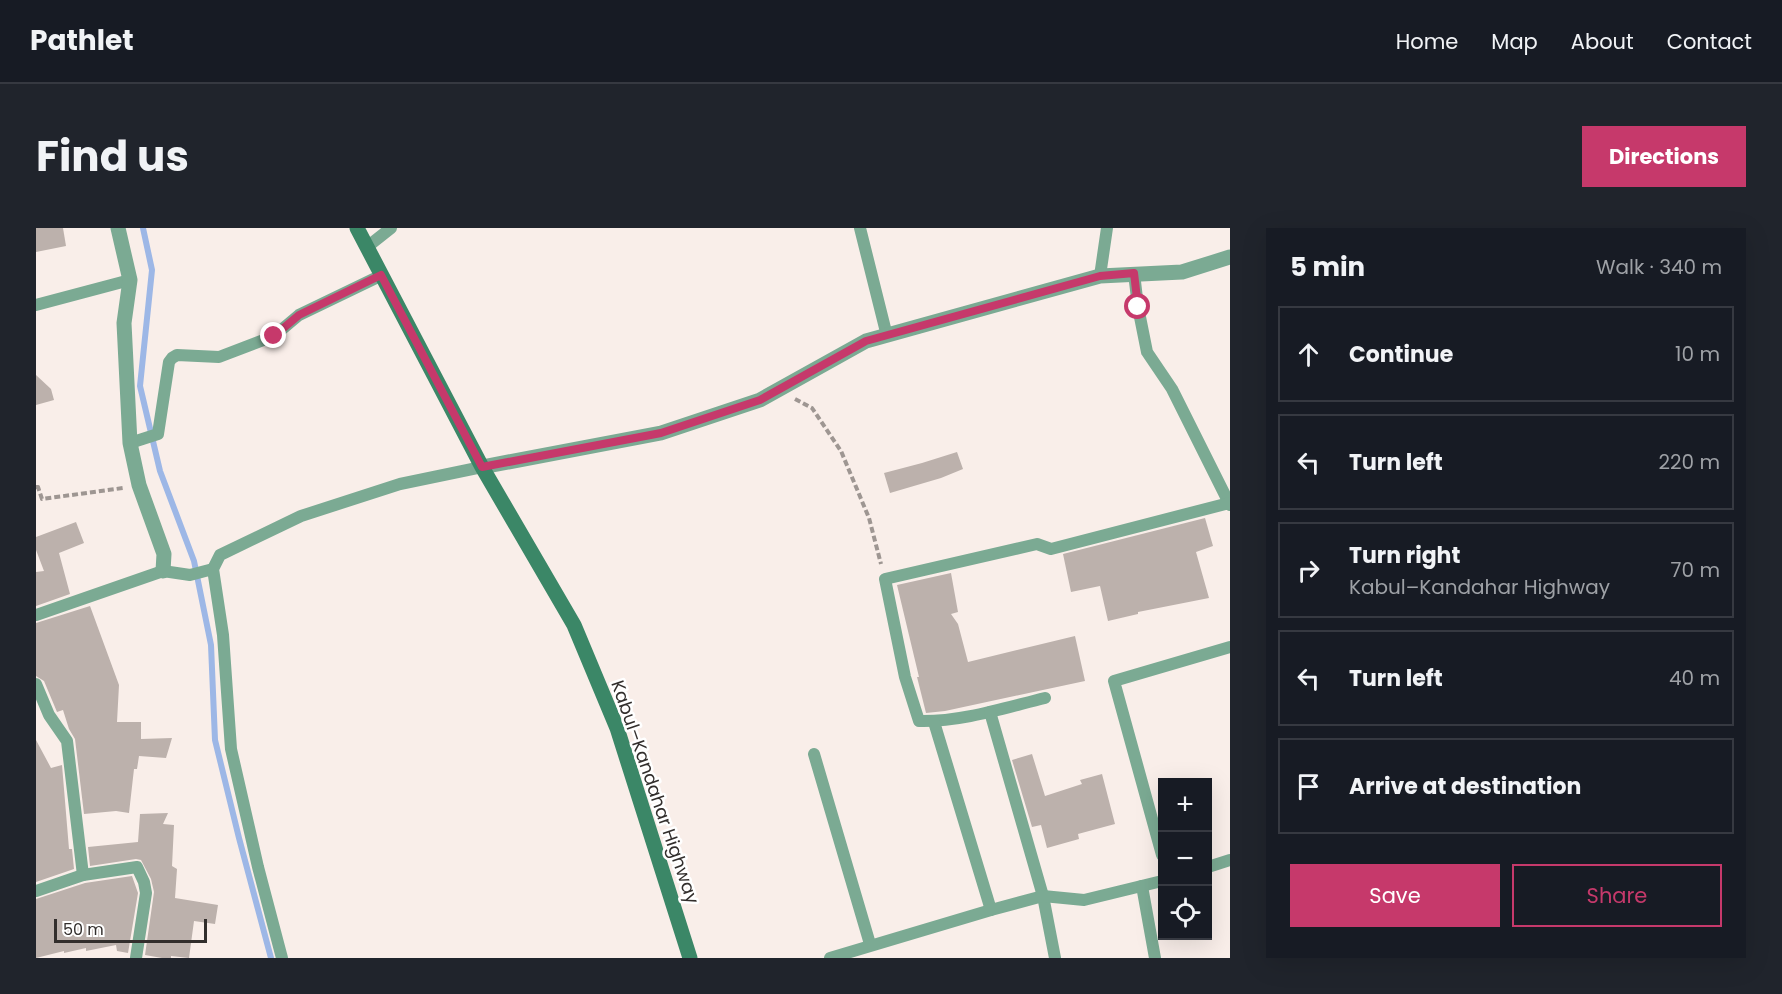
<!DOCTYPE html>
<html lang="en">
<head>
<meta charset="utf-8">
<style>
  body { margin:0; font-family:Poppins,sans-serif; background:#20242c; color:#f1f3f6 }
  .controls { position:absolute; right:18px; bottom:18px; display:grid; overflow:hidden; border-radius:0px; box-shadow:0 6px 24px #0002 }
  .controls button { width:54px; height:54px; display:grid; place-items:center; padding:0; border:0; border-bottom:2px solid #363941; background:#171b24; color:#f1f3f6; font:30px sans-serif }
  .scale { position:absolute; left:18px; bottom:15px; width:153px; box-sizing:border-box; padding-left:6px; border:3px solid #322e2c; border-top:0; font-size:16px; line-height:21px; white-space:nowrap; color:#322e2c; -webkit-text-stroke:4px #fff; paint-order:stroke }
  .stop { position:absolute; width:18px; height:18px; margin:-14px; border:4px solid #c6396b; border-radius:50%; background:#fff }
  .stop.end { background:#c6396b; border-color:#fff; box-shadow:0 2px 6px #0008 }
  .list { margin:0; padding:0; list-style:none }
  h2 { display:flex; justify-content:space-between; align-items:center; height:78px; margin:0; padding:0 24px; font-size:26px }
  h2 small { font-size:20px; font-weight:400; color:#9ea1a6 }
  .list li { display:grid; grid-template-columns:39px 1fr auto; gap:18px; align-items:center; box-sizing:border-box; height:96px; margin:0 12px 12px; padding:0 12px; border:2px solid #363941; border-radius:0px }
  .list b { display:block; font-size:22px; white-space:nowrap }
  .list p { margin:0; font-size:20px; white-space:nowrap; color:#9ea1a6 }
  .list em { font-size:20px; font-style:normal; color:#9ea1a6 }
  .actions { display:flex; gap:12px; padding:18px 24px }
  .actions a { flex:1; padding:14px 0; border:2px solid #c6396b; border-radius:0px; text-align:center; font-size:21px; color:#c6396b }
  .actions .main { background:#c6396b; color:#fff }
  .icon { flex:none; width:33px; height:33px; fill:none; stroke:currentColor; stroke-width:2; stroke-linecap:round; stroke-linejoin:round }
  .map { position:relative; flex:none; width:1194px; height:730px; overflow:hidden; border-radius:0px }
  header { display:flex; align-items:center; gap:36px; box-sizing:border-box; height:84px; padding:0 30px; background:#171b24; border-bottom:2px solid #363941 }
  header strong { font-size:28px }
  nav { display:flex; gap:33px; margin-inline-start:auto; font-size:21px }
  .intro { display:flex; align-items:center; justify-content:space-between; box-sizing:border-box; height:144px; padding:0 36px }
  h1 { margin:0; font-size:42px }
  .button { padding:15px 27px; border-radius:0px; background:#c6396b; color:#fff; font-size:21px; font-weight:700 }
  main { display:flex; gap:36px; padding:0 36px }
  aside { flex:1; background:#171b24; border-radius:0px; box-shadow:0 6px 24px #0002 }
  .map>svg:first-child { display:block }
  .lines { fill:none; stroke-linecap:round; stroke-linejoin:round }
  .stream { stroke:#9db7e6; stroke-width:6 }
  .building { fill:#bcb1ac }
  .path { stroke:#9e9692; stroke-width:4; stroke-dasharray:6 3; stroke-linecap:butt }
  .service { stroke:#7baa93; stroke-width:12 }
  .minor { stroke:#7baa93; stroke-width:15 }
  .secondary { stroke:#3b8767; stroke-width:15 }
  .route { stroke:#c6396b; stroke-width:8 }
  .labels { text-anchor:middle; stroke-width:5; stroke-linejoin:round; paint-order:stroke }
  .street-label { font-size:18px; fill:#322e2c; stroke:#fff }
</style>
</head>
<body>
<header>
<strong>Pathlet</strong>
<nav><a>Home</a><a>Map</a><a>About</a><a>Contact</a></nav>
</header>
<div class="intro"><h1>Find us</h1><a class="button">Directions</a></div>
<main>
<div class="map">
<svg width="1194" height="730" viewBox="0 0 1194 730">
  <rect width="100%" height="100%" fill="#f9eee9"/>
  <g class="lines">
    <path class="stream" d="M 107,0 L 116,42 L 104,158 L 124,243 L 158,333 L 175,417 L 179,512 L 203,610 L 235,730"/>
  </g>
  <g class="building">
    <path d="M 0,0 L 27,0 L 30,18 L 0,24 Z"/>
    <path d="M 0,147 L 15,161 L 18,172 L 0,177 Z"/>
    <path d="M 921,224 L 927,241 L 905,250 L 854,265 L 848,245 L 886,235 Z"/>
    <path d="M 1169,290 L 1177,318 L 1160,324 L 1173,370 L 1102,384 L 1102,386 L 1072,393 L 1064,358 L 1035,364 L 1027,326 Z"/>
    <path d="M 40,294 L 48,315 L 23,325 L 34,366 L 0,378 L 0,344 L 8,343 L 0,322 L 0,309 Z"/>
    <path d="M 915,345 L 922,384 L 915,386 L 922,396 L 932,434 L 1039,408 L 1049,453 L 909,483 L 890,485 L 881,449 L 883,449 L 861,357 Z"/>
    <path d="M 54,378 L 83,457 L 81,494 L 105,494 L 105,511 L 136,510 L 130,530 L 103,528 L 101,541 L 98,541 L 93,585 L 80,583 L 48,586 L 39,511 L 33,501 L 27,482 L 21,484 L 8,453 L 0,448 L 0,395 Z"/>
    <path d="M 0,512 L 15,540 L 26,537 L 33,621 L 36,621 L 38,641 L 0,654 Z"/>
    <path d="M 996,526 L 1009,568 L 1046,556 L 1044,552 L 1066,546 L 1079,596 L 1042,606 L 1043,611 L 1011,620 L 1005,597 L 996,599 L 976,532 Z"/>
    <path d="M 132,585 L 127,596 L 138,597 L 136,638 L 141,641 L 139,670 L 182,677 L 179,696 L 158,693 L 153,730 L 135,728 L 135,730 L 126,730 L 109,727 L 118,664 L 115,651 L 105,632 L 100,631 L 54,638 L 52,619 L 102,614 L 104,586 Z"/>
    <path d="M 96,648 L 102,665 L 92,725 L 81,723 L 80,717 L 50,723 L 50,720 L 28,725 L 28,723 L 0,730 L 0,671 L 49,655 Z"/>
  </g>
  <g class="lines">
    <g class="path">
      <path d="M 759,171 L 776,180 L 805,223 L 833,290 L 845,336"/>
      <path d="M 0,259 L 2,259 L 6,271 L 87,260"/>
    </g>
    <g class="service">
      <path d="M 824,0 L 851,108"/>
      <path d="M 331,19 L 355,0"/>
      <path d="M 1098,45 L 1102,79 L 1111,124 L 1136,161 L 1194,277"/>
      <path d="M 1064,48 L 1071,0"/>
      <path d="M 0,77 L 94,52"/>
      <path d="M 94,215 L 122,206 L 133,134 L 136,130 L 141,127 L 183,129 L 238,108 L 263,87 L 346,47"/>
      <path d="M 0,387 L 127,343 L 154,347 L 177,341"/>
      <path d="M 0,456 L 13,487 L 31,513 L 47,647"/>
      <path d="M 1009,470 C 968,480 925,494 883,493 L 869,449 L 849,351 L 1001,316 L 1015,321 L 1193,275"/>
      <path d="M 954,484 L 1007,668 L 1019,730"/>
      <path d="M 898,494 L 955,682"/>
      <path d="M 778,526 L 834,716"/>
      <path d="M 1126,627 L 1078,453 L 1194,419"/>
      <path d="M 1172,639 L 1194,632"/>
      <path d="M 1106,658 L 1119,730"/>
      <path d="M 0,663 L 47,647 L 101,639 L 108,654 L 110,665 L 100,730"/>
      <path d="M 246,730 L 222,639 L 195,521 L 187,407 L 177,341 L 184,327 L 265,288 L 364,256 L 446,239"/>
      <path d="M 794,730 L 955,682 L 1007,668 L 1048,672 L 1126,653"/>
    </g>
    <g class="minor">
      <path d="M 82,0 L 94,52 L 88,95 L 94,215 L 103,257 L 128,326 L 127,343"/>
      <path d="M 446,239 L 625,205 L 724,172 L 830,113 L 1064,48 L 1146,44 L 1194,29"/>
    </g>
    <path class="secondary" d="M 321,0 L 446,239 L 538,397 L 581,500 L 654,730"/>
  </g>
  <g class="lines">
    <path class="route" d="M 238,108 L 263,87 L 345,47 L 446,239 L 625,205 L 724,172 L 830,113 L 1064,48 L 1098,45 L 1102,79"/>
  </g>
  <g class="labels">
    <g class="street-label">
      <text transform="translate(619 564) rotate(71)" y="6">Kabul–Kandahar Highway</text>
    </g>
  </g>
</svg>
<div class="controls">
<button>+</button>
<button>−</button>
<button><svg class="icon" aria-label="locate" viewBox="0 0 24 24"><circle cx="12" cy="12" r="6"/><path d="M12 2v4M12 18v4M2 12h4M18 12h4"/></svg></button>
</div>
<div class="scale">50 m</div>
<div class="stop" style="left:1102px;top:79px"></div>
<div class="stop end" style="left:238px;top:108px"></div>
</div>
<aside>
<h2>5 min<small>Walk · 340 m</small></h2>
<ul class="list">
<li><svg class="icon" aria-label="ahead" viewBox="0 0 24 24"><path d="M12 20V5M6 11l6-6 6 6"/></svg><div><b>Continue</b></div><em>10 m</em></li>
<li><svg class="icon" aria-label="left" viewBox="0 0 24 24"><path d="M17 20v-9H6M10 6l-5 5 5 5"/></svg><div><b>Turn left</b></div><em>220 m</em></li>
<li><svg class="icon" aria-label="right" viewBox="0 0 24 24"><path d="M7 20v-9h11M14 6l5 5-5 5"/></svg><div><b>Turn right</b><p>Kabul–Kandahar Highway</p></div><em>70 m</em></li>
<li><svg class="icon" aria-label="left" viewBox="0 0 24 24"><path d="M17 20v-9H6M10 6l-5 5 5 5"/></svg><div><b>Turn left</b></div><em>40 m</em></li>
<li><svg class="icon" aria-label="arrive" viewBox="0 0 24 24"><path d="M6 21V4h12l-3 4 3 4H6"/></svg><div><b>Arrive at destination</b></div></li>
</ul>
<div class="actions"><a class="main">Save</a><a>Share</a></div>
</aside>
</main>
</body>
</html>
